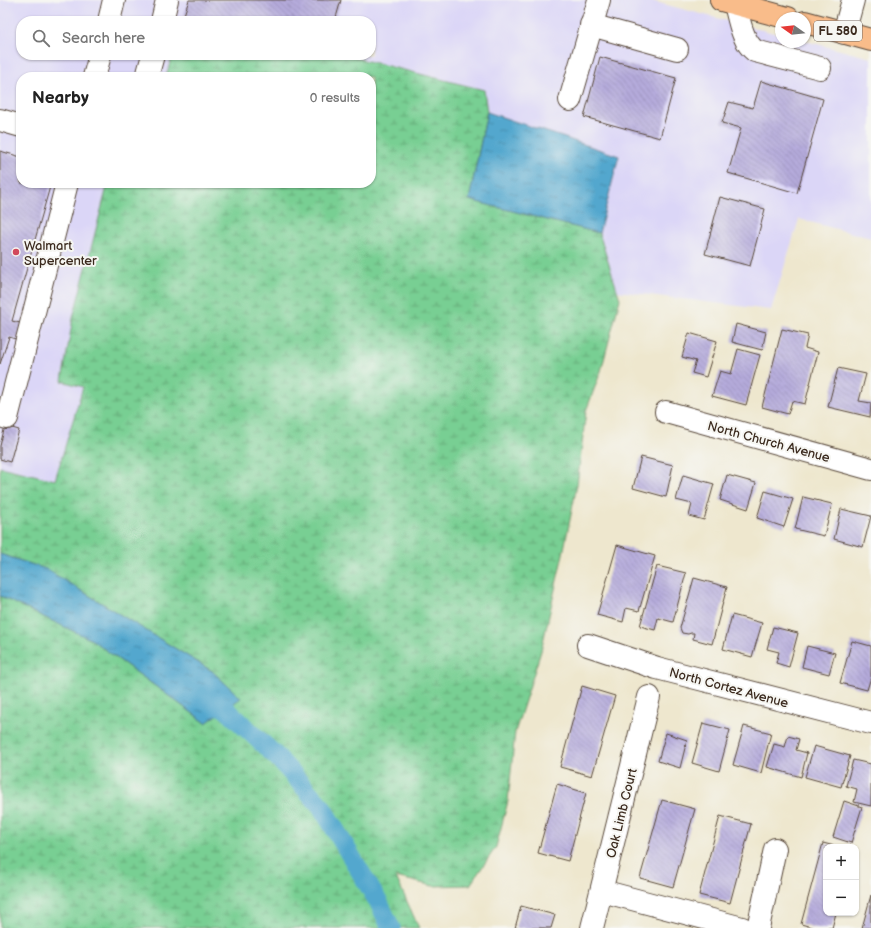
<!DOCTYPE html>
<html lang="en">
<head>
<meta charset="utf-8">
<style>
  body { margin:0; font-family:"Balsamiq Sans",sans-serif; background:#f2f2f2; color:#222 }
  .controls { position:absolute; right:12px; bottom:12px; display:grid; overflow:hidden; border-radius:8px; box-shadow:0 1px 3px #0004 }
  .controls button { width:36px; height:36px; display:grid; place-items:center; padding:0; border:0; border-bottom:1px solid #e0e0e0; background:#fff; color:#222; font:20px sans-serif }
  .compass { position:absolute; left:775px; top:12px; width:36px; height:36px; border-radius:50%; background:#fff; box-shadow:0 1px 3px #0004; rotate:285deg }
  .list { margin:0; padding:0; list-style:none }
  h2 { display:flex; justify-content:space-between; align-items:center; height:52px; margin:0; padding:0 16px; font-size:17px }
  h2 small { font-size:13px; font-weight:400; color:#767676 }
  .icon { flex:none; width:22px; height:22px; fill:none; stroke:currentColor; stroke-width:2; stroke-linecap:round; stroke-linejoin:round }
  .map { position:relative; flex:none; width:871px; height:928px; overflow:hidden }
  .search { position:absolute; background:#fff; box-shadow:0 1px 3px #0004; left:16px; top:16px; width:360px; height:44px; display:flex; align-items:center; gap:10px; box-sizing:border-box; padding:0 14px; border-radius:16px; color:#767676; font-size:15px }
  .panel { position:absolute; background:#fff; box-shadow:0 1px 3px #0004; left:16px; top:72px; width:360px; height:116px; border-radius:16px }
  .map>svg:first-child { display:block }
  .built { fill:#dbd6f7 }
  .wetland { fill:url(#wetland-marsh); stroke:#5a7c58 }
  .water { fill:url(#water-ripples); stroke:#466876 }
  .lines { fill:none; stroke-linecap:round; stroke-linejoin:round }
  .canal { stroke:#52a7ce; stroke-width:19 }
  .building { fill:url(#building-back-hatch) }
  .minor-casing { stroke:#564638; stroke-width:24 }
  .major-casing { stroke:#564638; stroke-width:24 }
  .minor { stroke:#fff; stroke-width:22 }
  .major { stroke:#f9bc8a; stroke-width:22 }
  .poi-dot { fill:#d1495b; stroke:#f6f6f2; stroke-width:1.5 }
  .labels { text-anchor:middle; stroke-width:4; stroke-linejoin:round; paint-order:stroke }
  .shield { fill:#f6f6f2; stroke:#73675e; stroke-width:1 }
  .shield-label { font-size:12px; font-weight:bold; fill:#3b2a1e }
  .poi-label { font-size:13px; fill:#3b2a1e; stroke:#f6f6f2; text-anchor:start }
  .street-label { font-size:13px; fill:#3b2a1e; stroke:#f6f6f2 }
</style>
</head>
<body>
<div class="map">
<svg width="871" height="928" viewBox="0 0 871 928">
  <defs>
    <pattern id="wetland-marsh" width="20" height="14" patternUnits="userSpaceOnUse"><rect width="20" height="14" fill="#78cf93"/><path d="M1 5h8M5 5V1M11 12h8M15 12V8" fill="none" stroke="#64a877"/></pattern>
    <pattern id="water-ripples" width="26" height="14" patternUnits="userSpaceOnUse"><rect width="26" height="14" fill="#52a7ce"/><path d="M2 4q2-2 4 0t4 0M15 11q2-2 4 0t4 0" fill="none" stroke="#4588a7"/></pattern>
    <pattern id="building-back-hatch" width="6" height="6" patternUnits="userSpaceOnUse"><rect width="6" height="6" fill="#b5abdc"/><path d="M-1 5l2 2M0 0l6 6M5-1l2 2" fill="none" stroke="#948bb2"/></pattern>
  </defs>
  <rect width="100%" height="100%" fill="#f6f6f2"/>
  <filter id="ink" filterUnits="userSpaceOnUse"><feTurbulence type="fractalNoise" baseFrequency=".025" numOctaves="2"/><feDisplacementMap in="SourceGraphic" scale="8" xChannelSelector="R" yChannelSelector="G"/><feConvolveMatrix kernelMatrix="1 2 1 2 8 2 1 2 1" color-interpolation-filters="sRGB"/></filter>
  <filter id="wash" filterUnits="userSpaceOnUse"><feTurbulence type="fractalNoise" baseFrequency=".012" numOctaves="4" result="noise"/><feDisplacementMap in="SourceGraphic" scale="16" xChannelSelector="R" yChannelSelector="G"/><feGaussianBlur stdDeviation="0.9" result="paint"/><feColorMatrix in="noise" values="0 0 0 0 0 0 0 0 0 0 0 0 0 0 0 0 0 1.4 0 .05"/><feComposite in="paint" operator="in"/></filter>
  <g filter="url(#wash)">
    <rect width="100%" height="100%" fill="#eee7ce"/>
    <path class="built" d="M 0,0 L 648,0 L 781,35 L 781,42 L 805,41 L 871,58 L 871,238 L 799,219 L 771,310 L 617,291 L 599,233 L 619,156 L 487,112 L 484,90 L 344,55 L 371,55 L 371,21 L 208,21 L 184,15 L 182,21 L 21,21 L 21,55 L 172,55 L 166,77 L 21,77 L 21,183 L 108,183 L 73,318 L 62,381 L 83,387 L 55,480 L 0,467 Z"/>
    <path class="wetland" d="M 172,55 L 344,55 L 484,90 L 487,112 L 469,200 L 599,233 L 620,299 L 601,371 L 586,411 L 577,485 L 563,554 L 541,651 L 515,732 L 508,801 L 496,847 L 470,885 L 433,886 L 396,877 L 419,928 L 0,928 L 0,596 L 92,640 L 206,723 L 240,698 L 212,671 L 46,569 L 0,554 L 0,467 L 55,480 L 83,387 L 62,381 L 73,318 L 108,183 L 371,183 L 371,77 L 166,77 Z"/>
    <g class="water">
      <path d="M 487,112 L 619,156 L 599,233 L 469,200 Z"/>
      <path d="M 0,554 L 46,569 L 212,671 L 241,698 L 206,723 L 92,640 L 0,596 Z"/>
    </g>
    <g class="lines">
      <path class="canal" d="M 205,694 L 227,710 L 277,757 L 321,806 L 379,903 L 391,928"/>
    </g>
    <g id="blocks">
      <g class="building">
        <path d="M 189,0 L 341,0 L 335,21 L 204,21 L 184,15 Z"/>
        <path d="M 600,57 L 676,78 L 660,138 L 584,117 Z"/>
        <path d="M 761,81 L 823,99 L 797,193 L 728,173 L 741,128 L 722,123 L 729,102 L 753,108 Z"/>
        <path d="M 0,151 L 21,157 L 21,183 L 51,183 L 12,321 L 24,324 L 19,340 L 9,337 L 0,364 Z"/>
        <path d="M 720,197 L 765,209 L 750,266 L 705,254 Z"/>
        <path d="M 736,324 L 766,332 L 762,350 L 732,342 Z"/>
        <path d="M 782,329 L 808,335 L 805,348 L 818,352 L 805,404 L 792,401 L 788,414 L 762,407 Z"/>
        <path d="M 689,333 L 717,341 L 706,377 L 692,373 L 696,361 L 682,357 Z"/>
        <path d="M 738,349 L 760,355 L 746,405 L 712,396 L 720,371 L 731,374 Z"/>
        <path d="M 838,368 L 866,374 L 859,401 L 871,403 L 870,417 L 828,407 Z"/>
        <path d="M 5,426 L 19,430 L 10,462 L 0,459 L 0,446 Z"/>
        <path d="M 641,457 L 673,465 L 666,497 L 633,488 Z"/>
        <path d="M 683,475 L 714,484 L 704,520 L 689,516 L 692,504 L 676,500 Z"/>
        <path d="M 727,475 L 756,483 L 748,509 L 720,500 Z"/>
        <path d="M 765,491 L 793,499 L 784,527 L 757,518 Z"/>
        <path d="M 803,497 L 832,504 L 824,536 L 795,529 Z"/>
        <path d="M 841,509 L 871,516 L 863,547 L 834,539 Z"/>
        <path d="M 617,545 L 655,556 L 639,611 L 626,608 L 623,622 L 597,615 Z"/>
        <path d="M 657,566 L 686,573 L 673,622 L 658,618 L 655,630 L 640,626 Z"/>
        <path d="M 694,578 L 727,587 L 712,644 L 693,639 L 694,633 L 691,633 L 688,634 L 682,633 L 680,628 Z"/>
        <path d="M 732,615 L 762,623 L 752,657 L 723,649 Z"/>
        <path d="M 773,627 L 798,633 L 789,667 L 776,663 L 779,652 L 767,649 Z"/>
        <path d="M 852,641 L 871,646 L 871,677 L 867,690 L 840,683 Z"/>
        <path d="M 807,646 L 835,653 L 829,674 L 802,667 Z"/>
        <path d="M 582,686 L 615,696 L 592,776 L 560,767 Z"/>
        <path d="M 703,723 L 730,730 L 719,771 L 692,763 Z"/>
        <path d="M 744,726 L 771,733 L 761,773 L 733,765 Z"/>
        <path d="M 666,733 L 687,740 L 680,768 L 658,761 Z"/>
        <path d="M 788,736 L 799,739 L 796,750 L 807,753 L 801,777 L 767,767 L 774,744 L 785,747 Z"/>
        <path d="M 814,746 L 850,756 L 841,787 L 805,777 Z"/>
        <path d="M 853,760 L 871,764 L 871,806 L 854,802 L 857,789 L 846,786 Z"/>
        <path d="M 557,784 L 586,793 L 568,861 L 538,853 Z"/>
        <path d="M 662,800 L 695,809 L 673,887 L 640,878 Z"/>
        <path d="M 844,801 L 862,807 L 851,843 L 833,837 Z"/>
        <path d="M 720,816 L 751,824 L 730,903 L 699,895 Z"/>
        <path d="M 823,843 L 838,847 L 826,847 L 826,913 L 836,913 L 832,928 L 815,928 L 801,924 Z"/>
        <path d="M 871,895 L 871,928 L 862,928 Z"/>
        <path d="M 521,906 L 555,915 L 551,928 L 515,928 Z"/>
      </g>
    </g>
  </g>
  <g filter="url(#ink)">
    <use href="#blocks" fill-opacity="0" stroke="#564638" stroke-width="1"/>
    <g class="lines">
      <defs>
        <g id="minor">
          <path d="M 735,4 C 739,19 742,41 755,51 L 820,68"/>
          <path d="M 109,21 L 114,0"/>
          <path d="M 162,21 L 167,0"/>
          <path d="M 591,25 L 677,49"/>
          <path d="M 844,33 L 853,0"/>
          <path d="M 94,77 L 100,55"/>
          <path d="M 147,77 L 153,55"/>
          <path d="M 570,100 L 599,0"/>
          <path d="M 0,120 L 21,126"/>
          <path d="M 666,412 L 871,469"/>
          <path d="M 0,416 L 7,418 L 67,183"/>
          <path d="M 588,645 L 657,668 L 871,723"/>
          <path d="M 602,891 L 742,928"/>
          <path d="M 592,928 L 649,697"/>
          <path d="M 758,928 L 775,849"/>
        </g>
        <g id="major">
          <path d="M 721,0 L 788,18"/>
          <path d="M 805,22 L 871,40"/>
        </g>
      </defs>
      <use href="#minor" class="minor-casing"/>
      <use href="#major" class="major-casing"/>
      <use href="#minor" class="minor"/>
      <use href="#major" class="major"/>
    </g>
  </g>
  <circle class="poi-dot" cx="16" cy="252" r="4"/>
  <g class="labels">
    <rect class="shield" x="814" y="21" width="48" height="20" rx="3"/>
    <g class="shield-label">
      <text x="838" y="35">FL 580</text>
    </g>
    <g class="poi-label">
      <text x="24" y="250">Walmart<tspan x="24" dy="15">Supercenter</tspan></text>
    </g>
    <g class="street-label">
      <text transform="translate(769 441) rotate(15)" y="5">North Church Avenue</text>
      <text transform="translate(729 687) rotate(15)" y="5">North Cortez Avenue</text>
      <text transform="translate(621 813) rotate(-76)" y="5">Oak Limb Court</text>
    </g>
  </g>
</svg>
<div class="controls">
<button>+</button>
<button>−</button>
</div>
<svg class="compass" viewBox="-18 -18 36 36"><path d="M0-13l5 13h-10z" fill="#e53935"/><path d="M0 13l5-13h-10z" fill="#767676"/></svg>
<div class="search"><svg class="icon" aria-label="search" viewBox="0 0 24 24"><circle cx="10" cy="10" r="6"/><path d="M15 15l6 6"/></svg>Search here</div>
<section class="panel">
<h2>Nearby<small>0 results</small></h2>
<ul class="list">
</ul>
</section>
</div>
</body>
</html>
